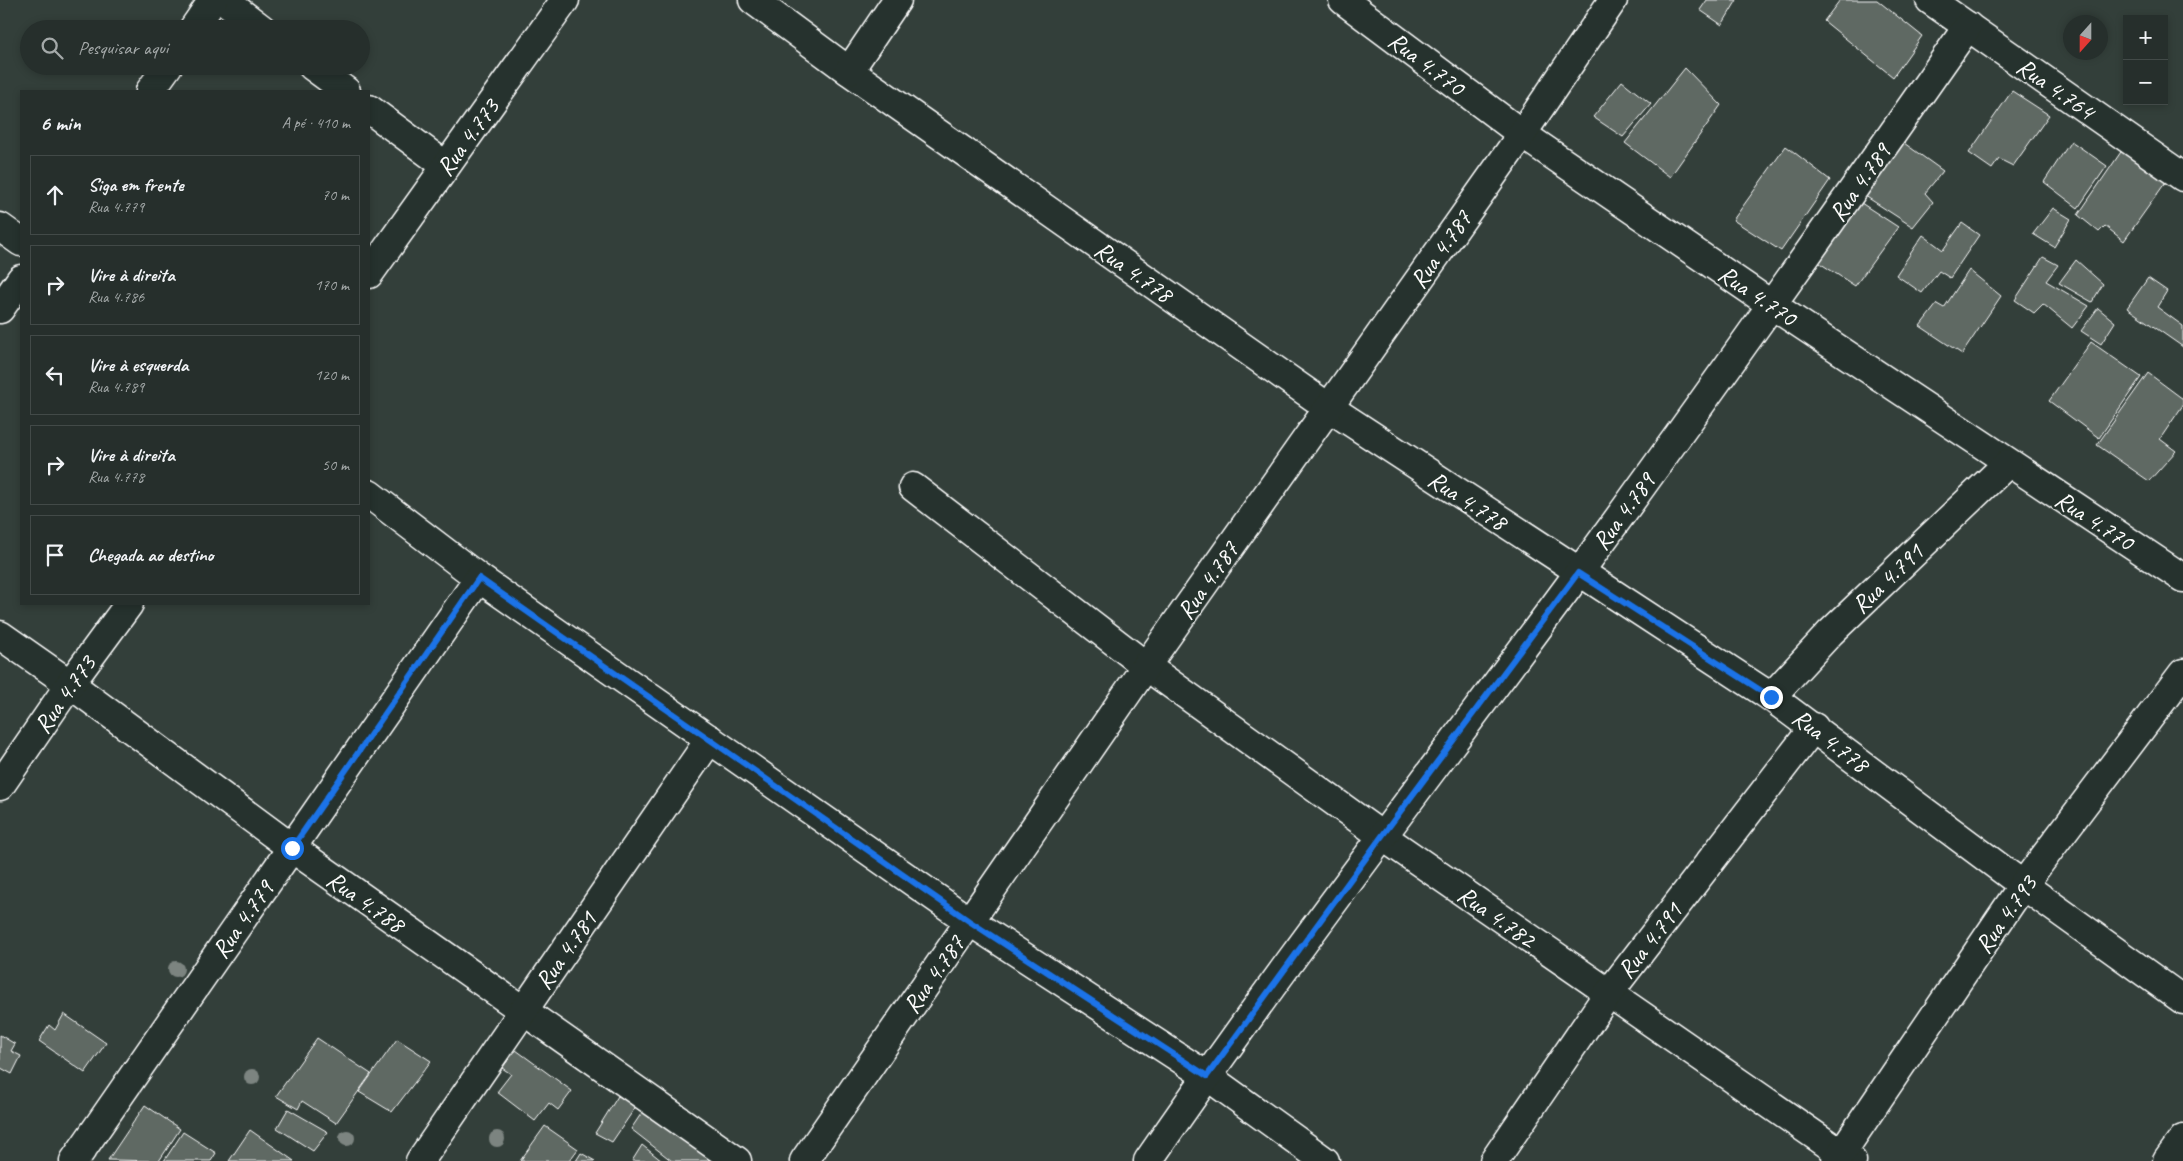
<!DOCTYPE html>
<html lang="pt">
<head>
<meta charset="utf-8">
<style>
  body { margin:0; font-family:Caveat,sans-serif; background:#2e3734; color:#f1f3f6 }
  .controls { position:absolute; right:15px; top:15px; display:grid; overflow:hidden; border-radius:0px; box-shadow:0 2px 8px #0003 }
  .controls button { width:45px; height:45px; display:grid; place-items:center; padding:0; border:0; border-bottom:1px solid #424a48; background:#262f2c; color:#f1f3f6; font:25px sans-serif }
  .compass { position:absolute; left:2063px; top:15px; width:45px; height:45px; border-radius:50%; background:#262f2c; box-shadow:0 2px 8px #0003; rotate:201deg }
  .stop { position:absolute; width:15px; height:15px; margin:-11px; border:4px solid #1a73e8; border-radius:50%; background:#fff }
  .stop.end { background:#1a73e8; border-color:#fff; box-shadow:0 1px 5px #0008 }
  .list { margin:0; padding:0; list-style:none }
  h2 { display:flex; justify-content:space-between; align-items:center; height:65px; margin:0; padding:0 20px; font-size:21px }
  h2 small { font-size:16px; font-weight:400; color:#a4a9a9 }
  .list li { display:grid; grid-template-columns:32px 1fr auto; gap:15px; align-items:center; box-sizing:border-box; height:80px; margin:0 10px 10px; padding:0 10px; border:1px solid #424a48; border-radius:0px }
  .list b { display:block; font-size:19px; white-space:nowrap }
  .list p { margin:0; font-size:16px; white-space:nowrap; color:#a4a9a9 }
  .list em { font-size:16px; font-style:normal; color:#a4a9a9 }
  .icon { flex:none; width:28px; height:28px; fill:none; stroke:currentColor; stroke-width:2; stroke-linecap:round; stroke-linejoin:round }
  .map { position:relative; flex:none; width:2183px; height:1161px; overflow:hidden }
  .search { position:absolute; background:#262f2c; box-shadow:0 2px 8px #0003; left:20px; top:20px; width:350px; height:55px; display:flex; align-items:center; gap:12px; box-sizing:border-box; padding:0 18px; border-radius:28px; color:#a4a9a9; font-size:19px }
  .panel { position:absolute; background:#262f2c; box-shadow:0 2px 8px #0003; left:20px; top:90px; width:350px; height:515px; border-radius:0px }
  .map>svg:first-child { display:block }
  .building { fill:#5f6964; stroke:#fff }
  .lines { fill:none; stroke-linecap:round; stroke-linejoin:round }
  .minor-casing { stroke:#fff; stroke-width:31 }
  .minor { stroke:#26332d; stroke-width:28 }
  .tree { fill:#7c8480 }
  .route { stroke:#1a73e8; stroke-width:6 }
  .labels { text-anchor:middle; stroke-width:5; stroke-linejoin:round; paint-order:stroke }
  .street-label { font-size:25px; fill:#fff; stroke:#26332d }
</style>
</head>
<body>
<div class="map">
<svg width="2183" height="1161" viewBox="0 0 2183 1161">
  <rect width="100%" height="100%" fill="#333f3a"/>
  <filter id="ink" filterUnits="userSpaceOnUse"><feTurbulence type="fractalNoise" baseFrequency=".02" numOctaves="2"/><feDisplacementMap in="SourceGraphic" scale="10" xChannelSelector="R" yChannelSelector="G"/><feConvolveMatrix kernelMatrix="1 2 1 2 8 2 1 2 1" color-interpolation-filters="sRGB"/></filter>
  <g filter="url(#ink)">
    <g class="building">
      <path d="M 1707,0 L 1737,0 L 1722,25 L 1700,10 Z"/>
      <path d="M 1840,0 L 1877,0 L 1922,36 L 1893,77 L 1824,21 Z"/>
      <path d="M 1685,68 L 1721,105 L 1670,177 L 1625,143 Z"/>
      <path d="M 1622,81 L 1651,104 L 1623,137 L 1593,117 Z"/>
      <path d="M 2012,91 L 2049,115 L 2013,166 L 1999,159 L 1992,169 L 1969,153 Z"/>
      <path d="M 1897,138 L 1943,171 L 1925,193 L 1933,202 L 1913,227 L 1859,192 Z"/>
      <path d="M 2071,141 L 2107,166 L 2078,208 L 2044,182 Z"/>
      <path d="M 1786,146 L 1830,180 L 1781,251 L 1733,220 Z"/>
      <path d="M 2125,146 L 2170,176 L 2124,241 L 2105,226 L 2099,232 L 2078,215 Z"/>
      <path d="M 1858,201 L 1898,227 L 1855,286 L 1818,262 Z"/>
      <path d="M 2053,208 L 2071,219 L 2054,247 L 2033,234 Z"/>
      <path d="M 1962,223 L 1979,235 L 1950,278 L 1939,271 L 1922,293 L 1896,275 L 1923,235 L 1943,250 Z"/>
      <path d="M 2043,257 L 2058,265 L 2046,281 L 2089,306 L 2072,328 L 2043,304 L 2034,313 L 2015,300 Z"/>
      <path d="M 2076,260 L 2103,284 L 2092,302 L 2059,283 Z"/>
      <path d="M 1969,270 L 2001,296 L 1962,354 L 1920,326 L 1937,304 L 1944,308 Z"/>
      <path d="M 2148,278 L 2167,291 L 2157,307 L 2183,326 L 2183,347 L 2127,308 Z"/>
      <path d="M 2098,308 L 2115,322 L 2101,344 L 2081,331 Z"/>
      <path d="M 2091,342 L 2141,377 L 2099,438 L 2049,401 Z"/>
      <path d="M 2148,373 L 2183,399 L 2183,405 L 2160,439 L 2176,451 L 2149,481 L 2097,445 Z"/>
      <path d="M 64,1014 L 106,1043 L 85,1073 L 39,1041 L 49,1025 L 55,1030 Z"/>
      <path d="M 0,1035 L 15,1044 L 11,1051 L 21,1056 L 12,1074 L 1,1068 L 0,1070 Z"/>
      <path d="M 317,1038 L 371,1074 L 336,1123 L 302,1101 L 298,1109 L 276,1096 Z"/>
      <path d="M 397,1039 L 431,1061 L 392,1112 L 359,1092 Z"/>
      <path d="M 516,1050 L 572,1091 L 558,1110 L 549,1103 L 535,1121 L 497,1092 L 511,1074 L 502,1068 Z"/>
      <path d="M 618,1096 L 637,1105 L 612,1142 L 595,1133 Z"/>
      <path d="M 145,1105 L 180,1129 L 159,1161 L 108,1160 Z"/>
      <path d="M 645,1108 L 714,1161 L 672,1161 L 631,1129 Z"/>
      <path d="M 288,1109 L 328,1132 L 313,1151 L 277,1128 Z"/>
      <path d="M 545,1126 L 578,1149 L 569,1161 L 520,1161 Z"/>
      <path d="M 250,1130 L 294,1161 L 229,1161 Z"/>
      <path d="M 183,1132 L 216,1153 L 211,1161 L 164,1161 Z"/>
      <path d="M 642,1145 L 662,1161 L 632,1161 Z"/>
      <path d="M 581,1153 L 595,1161 L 576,1161 Z"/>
    </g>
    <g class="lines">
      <defs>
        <g id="minor">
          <path d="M 224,0 L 262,29"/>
          <path d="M 753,0 L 849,71 L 1328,407 L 1771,697 L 2023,885 L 2183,1000"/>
          <path d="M 1343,0 L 1522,134 L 1772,305 L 2183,578"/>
          <path d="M 1930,0 L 2183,177"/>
          <path d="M 193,29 L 213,0"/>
          <path d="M 312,66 L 346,91"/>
          <path d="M 849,71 L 897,0"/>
          <path d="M 150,91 L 168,66"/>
          <path d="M 369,109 L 446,166"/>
          <path d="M 0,227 L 21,242"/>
          <path d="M 369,274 L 565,0"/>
          <path d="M 0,309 L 21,279"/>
          <path d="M 913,487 L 1146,666 L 1382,836 L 1852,1161"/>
          <path d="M 369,494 L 479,578 L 969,921 L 1207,1076 L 1325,1161"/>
          <path d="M 0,635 L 70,684 L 292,848 L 737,1161"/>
          <path d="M 1771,697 L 1830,633 L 2008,463"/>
          <path d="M 0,786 L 70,684 L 129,604"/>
          <path d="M 74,1161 L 479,578"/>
          <path d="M 420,1161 L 710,739"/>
          <path d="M 804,1161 L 1146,666 L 1522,134 L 1613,0"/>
          <path d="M 1148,1161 C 1286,960 1436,767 1580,571 C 1712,391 1840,209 1968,26"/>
          <path d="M 1494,1161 L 1608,994 L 1814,727"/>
          <path d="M 1836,1161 L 2023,885 L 2183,673"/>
          <path d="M 2167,1161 L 2183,1139"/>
        </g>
      </defs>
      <use href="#minor" class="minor-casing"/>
      <use href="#minor" class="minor"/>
    </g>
    <g class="tree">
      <circle cx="176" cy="969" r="8"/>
      <circle cx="252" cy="1077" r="8"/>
      <circle cx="347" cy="1138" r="8"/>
      <circle cx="497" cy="1139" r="8"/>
    </g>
  </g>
  <g class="lines" filter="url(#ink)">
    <path class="route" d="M 292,848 L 479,578 L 969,921 L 1207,1076 L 1382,836 L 1578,573 L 1771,697"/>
  </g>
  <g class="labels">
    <g class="street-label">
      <text transform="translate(1427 63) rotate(37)" y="9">Rua 4.770</text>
      <text transform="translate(2056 88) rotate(35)" y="9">Rua 4.764</text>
      <text transform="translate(467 137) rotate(-54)" y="9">Rua 4.773</text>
      <text transform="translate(1859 182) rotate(-55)" y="9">Rua 4.789</text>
      <text transform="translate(1440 249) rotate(-55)" y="9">Rua 4.787</text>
      <text transform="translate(1134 271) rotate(35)" y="9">Rua 4.778</text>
      <text transform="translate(1758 295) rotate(34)" y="9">Rua 4.770</text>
      <text transform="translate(1468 500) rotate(33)" y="9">Rua 4.778</text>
      <text transform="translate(1623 511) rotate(-54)" y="9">Rua 4.789</text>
      <text transform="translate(2095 520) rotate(33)" y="9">Rua 4.770</text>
      <text transform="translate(1887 578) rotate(-44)" y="9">Rua 4.791</text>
      <text transform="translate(1207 580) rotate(-55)" y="9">Rua 4.787</text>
      <text transform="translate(64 694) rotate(-55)" y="9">Rua 4.773</text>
      <text transform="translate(1831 740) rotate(37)" y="9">Rua 4.778</text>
      <text transform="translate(366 901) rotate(35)" y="9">Rua 4.788</text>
      <text transform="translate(2005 914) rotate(-55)" y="9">Rua 4.793</text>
      <text transform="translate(1497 916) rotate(35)" y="9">Rua 4.782</text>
      <text transform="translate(242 919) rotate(-55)" y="9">Rua 4.779</text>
      <text transform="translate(1649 940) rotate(-52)" y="9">Rua 4.791</text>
      <text transform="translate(565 950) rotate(-55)" y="9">Rua 4.781</text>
      <text transform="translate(933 974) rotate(-55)" y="9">Rua 4.787</text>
    </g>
  </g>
</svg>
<div class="controls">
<button>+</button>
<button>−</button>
</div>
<svg class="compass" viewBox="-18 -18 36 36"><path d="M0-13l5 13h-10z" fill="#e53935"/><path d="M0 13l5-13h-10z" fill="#a4a9a9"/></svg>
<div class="stop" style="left:292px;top:848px"></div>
<div class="stop end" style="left:1771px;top:697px"></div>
<div class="search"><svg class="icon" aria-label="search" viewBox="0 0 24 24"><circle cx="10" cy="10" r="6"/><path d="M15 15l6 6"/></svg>Pesquisar aqui</div>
<section class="panel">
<h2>6 min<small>A pé · 410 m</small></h2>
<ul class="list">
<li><svg class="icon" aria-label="ahead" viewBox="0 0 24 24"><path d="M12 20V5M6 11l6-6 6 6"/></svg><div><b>Siga em frente</b><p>Rua 4.779</p></div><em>70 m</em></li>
<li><svg class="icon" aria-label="right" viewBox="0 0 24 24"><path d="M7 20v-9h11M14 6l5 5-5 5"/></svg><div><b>Vire à direita</b><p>Rua 4.786</p></div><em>170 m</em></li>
<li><svg class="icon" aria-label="left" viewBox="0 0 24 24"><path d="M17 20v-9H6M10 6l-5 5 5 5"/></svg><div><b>Vire à esquerda</b><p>Rua 4.789</p></div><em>120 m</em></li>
<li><svg class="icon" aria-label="right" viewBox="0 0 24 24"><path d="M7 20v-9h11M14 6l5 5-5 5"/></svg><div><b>Vire à direita</b><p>Rua 4.778</p></div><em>50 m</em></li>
<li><svg class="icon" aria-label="arrive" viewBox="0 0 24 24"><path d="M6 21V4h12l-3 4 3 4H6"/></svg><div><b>Chegada ao destino</b></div></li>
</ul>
</section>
</div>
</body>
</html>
